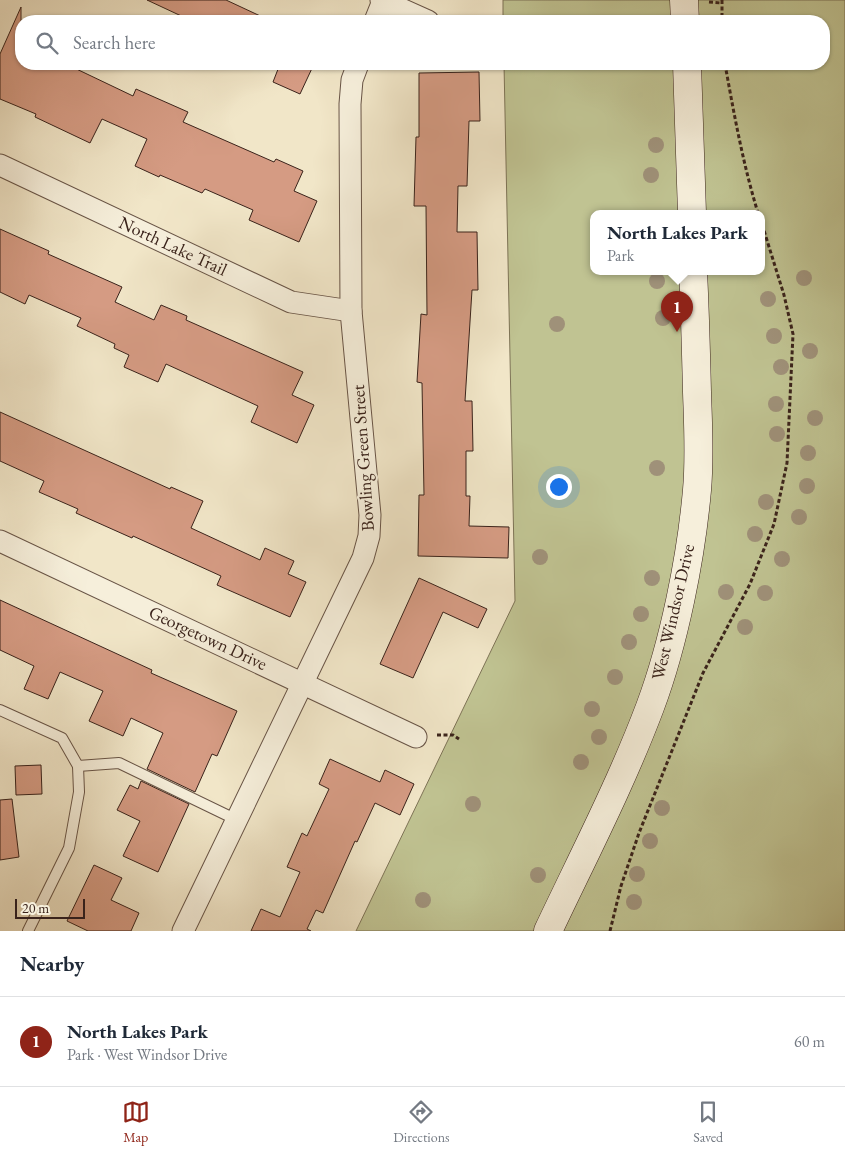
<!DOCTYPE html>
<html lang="en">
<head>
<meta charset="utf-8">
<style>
  body { margin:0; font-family:"EB Garamond",serif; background:#f2f2f3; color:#1f2937 }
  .scale { position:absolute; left:15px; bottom:12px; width:70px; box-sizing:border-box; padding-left:5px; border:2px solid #3a231b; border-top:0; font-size:14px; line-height:18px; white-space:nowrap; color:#3a231b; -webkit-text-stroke:4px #f6efdb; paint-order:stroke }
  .you { position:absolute; left:558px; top:486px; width:18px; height:18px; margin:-12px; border:4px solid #fff; border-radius:50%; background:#1a73e8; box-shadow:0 0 0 8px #1a73e833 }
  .badge { display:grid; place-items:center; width:32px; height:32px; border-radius:50%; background:#8f2418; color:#fff; font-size:16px; font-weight:700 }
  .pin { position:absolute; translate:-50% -41px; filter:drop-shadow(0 1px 2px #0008) }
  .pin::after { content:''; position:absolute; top:26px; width:18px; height:15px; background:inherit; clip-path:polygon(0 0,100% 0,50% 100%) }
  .popup { position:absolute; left:590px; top:210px; width:175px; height:65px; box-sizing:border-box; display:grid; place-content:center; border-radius:10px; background:#fff; filter:drop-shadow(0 1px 4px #0005); font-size:16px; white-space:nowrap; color:#747a83 }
  .popup b { font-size:19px; color:#1f2937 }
  .popup::after { content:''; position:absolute; left:50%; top:100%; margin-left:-10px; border:10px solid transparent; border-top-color:#fff }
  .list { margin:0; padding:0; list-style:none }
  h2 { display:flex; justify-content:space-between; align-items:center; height:65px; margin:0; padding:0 20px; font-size:21px }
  h2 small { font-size:16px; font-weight:400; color:#747a83 }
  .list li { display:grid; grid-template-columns:32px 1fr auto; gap:15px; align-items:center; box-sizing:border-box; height:90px; padding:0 20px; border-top:1px solid #e0e1e3 }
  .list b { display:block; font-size:19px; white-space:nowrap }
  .list p { margin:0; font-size:16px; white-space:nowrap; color:#747a83 }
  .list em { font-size:16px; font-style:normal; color:#747a83 }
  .icon { flex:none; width:28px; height:28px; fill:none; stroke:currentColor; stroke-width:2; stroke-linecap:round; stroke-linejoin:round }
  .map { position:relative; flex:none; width:845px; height:931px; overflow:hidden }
  .search { position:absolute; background:#fff; box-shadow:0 1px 4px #0004; left:15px; right:15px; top:15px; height:55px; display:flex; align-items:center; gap:12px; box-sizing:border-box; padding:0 18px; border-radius:20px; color:#747a83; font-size:19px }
  .sheet { height:155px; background:#fff }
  nav { display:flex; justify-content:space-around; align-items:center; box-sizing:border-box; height:70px; border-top:1px solid #e0e1e3; background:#fff; font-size:14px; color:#747a83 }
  nav a { display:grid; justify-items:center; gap:2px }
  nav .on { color:#8f2418 }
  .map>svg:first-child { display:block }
  .green { fill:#c0c392; stroke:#7d7356; fill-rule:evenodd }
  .building { fill:#d59b83; stroke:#3a231b }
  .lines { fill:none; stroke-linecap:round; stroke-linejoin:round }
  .lane-casing { stroke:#685446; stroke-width:12 }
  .street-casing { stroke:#685446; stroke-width:23 }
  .secondary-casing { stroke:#3a231b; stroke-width:29 }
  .path { stroke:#3a231b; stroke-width:3; stroke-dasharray:4 2.5; stroke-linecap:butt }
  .lane { stroke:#f6efdb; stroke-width:10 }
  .street { stroke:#f6efdb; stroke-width:21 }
  .secondary { stroke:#f6efdb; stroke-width:28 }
  .tree { fill:#9f9179 }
  .labels { text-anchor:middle; stroke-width:4.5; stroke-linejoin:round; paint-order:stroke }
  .street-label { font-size:18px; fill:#3a231b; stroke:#f6efdb }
</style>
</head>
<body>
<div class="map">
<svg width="845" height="931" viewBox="0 0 845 931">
  <rect width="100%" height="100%" fill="#f1e6c8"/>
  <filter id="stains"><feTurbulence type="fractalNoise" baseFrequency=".004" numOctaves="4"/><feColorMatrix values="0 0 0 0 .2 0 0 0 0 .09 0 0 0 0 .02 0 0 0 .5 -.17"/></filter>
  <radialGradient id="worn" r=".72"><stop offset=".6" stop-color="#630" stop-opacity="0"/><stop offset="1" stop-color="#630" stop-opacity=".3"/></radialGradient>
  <path class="green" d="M 503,0 L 845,0 L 845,931 L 356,931 L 515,601 L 504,64 L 824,64 L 824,21 L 503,21 ZM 593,213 L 761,213 L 761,271 L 593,271 Z"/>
  <g class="building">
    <path d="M 147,0 L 226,0 L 271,21 L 192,21 Z"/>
    <path d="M 21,7 L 21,64 L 66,64 L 133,96 L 136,89 L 188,112 L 183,122 L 274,162 L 276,159 L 303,171 L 294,191 L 317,201 L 299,242 L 249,220 L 253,210 L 205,189 L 202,193 L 160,175 L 159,177 L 135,166 L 147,139 L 102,119 L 90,143 L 35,117 L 36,114 L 0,99 L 0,54 Z"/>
    <path d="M 280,64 L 314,64 L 300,94 L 273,82 Z"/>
    <path d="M 479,72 L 480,121 L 469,121 L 467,186 L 458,186 L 457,232 L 477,232 L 478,290 L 472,290 L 465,401 L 472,401 L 473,451 L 466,451 L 466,496 L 470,496 L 469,526 L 509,527 L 508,558 L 418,556 L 419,495 L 424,495 L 422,383 L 417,382 L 421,314 L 427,315 L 426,206 L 414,206 L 416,137 L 419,137 L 419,73 Z"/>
    <path d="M 0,229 L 49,251 L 48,254 L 122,287 L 115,302 L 154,320 L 161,305 L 187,316 L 186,320 L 303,372 L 292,395 L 314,405 L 297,443 L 251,422 L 258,406 L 166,364 L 158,382 L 124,367 L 129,355 L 114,348 L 115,344 L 77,326 L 81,318 L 29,295 L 25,304 L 0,292 Z"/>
    <path d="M 0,412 L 170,489 L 171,487 L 203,501 L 191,528 L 260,560 L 265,548 L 294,561 L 288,574 L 306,582 L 290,617 L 217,585 L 221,576 L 133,536 L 132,538 L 76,513 L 78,509 L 39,492 L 44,481 L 0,461 Z"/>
    <path d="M 419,578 L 487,609 L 478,628 L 443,612 L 413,678 L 380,664 Z"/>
    <path d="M 0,600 L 152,670 L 151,673 L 237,711 L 217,756 L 212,754 L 195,792 L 147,769 L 163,733 L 131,718 L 123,736 L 89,721 L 103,691 L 60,672 L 48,699 L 24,689 L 34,666 L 0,650 Z"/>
    <path d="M 330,759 L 380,782 L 385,770 L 414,784 L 400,815 L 375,803 L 357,842 L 355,841 L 323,913 L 316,910 L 307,929 L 311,931 L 251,931 L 261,909 L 280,917 L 300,872 L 287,867 L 302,833 L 307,836 L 329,789 L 319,784 Z"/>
    <path d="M 41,765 L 42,794 L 16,795 L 15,766 Z"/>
    <path d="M 141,781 L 189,804 L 158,872 L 123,856 L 140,821 L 117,810 L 130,785 L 138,789 Z"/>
    <path d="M 12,799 L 19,857 L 0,860 L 0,800 Z"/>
    <path d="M 94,865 L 122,878 L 111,900 L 139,913 L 131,931 L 88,931 L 67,921 Z"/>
  </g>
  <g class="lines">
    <defs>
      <g id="lane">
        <path d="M 0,710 L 62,738 L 78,766 L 79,792 L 69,848 L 28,931"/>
        <path d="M 78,766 L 119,763 L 237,820"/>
      </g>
      <g id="street">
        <path d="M 381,0 L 428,21"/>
        <path d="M 375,21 L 383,1"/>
        <path d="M 0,165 L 291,302 L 351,311"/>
        <path d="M 0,541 L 416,737"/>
        <path d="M 183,931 L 363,558 L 369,536 L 370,515 L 351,311 L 350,104 L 352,80 L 358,64"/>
      </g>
      <g id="secondary">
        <path d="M 684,0 L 685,21"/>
        <path d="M 687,64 L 692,213"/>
        <path d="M 548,931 C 583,857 621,784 650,707 C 674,643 691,558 697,490 C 700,457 698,424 697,392 C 696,351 695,311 693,271"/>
      </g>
    </defs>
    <use href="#lane" class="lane-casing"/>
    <use href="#street" class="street-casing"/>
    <use href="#secondary" class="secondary-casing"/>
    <g class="path">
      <path d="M 722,0 L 722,21"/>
      <path d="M 709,2 L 721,3"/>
      <path d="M 725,64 C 734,114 743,164 758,213"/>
      <path d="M 437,735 L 453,735 L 459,739"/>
      <path d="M 610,931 L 621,886 L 639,833 L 703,673 L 750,584 L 774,524 L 787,463 L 793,334 L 784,295 L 761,221"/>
    </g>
    <use href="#lane" class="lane"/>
    <use href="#street" class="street"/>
    <use href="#secondary" class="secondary"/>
  </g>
  <g class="tree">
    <circle cx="656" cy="145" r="8"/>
    <circle cx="651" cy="175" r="8"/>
    <circle cx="804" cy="278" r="8"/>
    <circle cx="657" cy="281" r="8"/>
    <circle cx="768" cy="299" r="8"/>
    <circle cx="663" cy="318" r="8"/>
    <circle cx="557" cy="324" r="8"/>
    <circle cx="774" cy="336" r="8"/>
    <circle cx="810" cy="351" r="8"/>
    <circle cx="781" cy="367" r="8"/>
    <circle cx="776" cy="404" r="8"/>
    <circle cx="815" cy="418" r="8"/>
    <circle cx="777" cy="434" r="8"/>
    <circle cx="808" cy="453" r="8"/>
    <circle cx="657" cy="468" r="8"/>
    <circle cx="807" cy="486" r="8"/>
    <circle cx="766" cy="502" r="8"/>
    <circle cx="799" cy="517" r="8"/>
    <circle cx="755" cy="534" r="8"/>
    <circle cx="540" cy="557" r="8"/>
    <circle cx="782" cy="559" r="8"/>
    <circle cx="652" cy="578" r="8"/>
    <circle cx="726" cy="592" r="8"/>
    <circle cx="765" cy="593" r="8"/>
    <circle cx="641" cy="614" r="8"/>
    <circle cx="745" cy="627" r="8"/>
    <circle cx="629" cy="642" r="8"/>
    <circle cx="615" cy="677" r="8"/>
    <circle cx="592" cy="709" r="8"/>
    <circle cx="599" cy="737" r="8"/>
    <circle cx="581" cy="762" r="8"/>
    <circle cx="473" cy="804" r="8"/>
    <circle cx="662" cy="808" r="8"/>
    <circle cx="650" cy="841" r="8"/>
    <circle cx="637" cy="874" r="8"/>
    <circle cx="538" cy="875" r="8"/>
    <circle cx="423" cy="900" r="8"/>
    <circle cx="634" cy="902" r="8"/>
  </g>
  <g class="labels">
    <g class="street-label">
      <text transform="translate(173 246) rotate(25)" y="6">North Lake Trail</text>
      <text transform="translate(363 458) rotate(-94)" y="6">Bowling Green Street</text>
      <text transform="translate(673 612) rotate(-77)" y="6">West Windsor Drive</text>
      <text transform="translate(208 638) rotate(25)" y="6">Georgetown Drive</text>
    </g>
  </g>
  <rect width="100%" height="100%" filter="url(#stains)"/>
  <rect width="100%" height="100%" fill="url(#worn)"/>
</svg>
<div class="scale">20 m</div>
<div class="you"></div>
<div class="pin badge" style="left:677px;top:332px">1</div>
<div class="popup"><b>North Lakes Park</b>Park</div>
<div class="search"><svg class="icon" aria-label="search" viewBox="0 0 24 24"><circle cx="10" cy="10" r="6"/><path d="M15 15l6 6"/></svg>Search here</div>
</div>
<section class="sheet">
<h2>Nearby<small></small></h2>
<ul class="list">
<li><span class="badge">1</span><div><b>North Lakes Park</b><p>Park · West Windsor Drive</p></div><em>60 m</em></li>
</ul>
</section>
<nav>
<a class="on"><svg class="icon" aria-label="map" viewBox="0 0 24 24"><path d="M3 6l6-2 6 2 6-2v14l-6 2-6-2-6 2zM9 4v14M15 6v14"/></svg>Map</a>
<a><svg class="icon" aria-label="directions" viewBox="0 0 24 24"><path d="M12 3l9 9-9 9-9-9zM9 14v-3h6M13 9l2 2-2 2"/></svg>Directions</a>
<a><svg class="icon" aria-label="saved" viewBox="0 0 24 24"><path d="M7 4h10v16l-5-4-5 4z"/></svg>Saved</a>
</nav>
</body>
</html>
